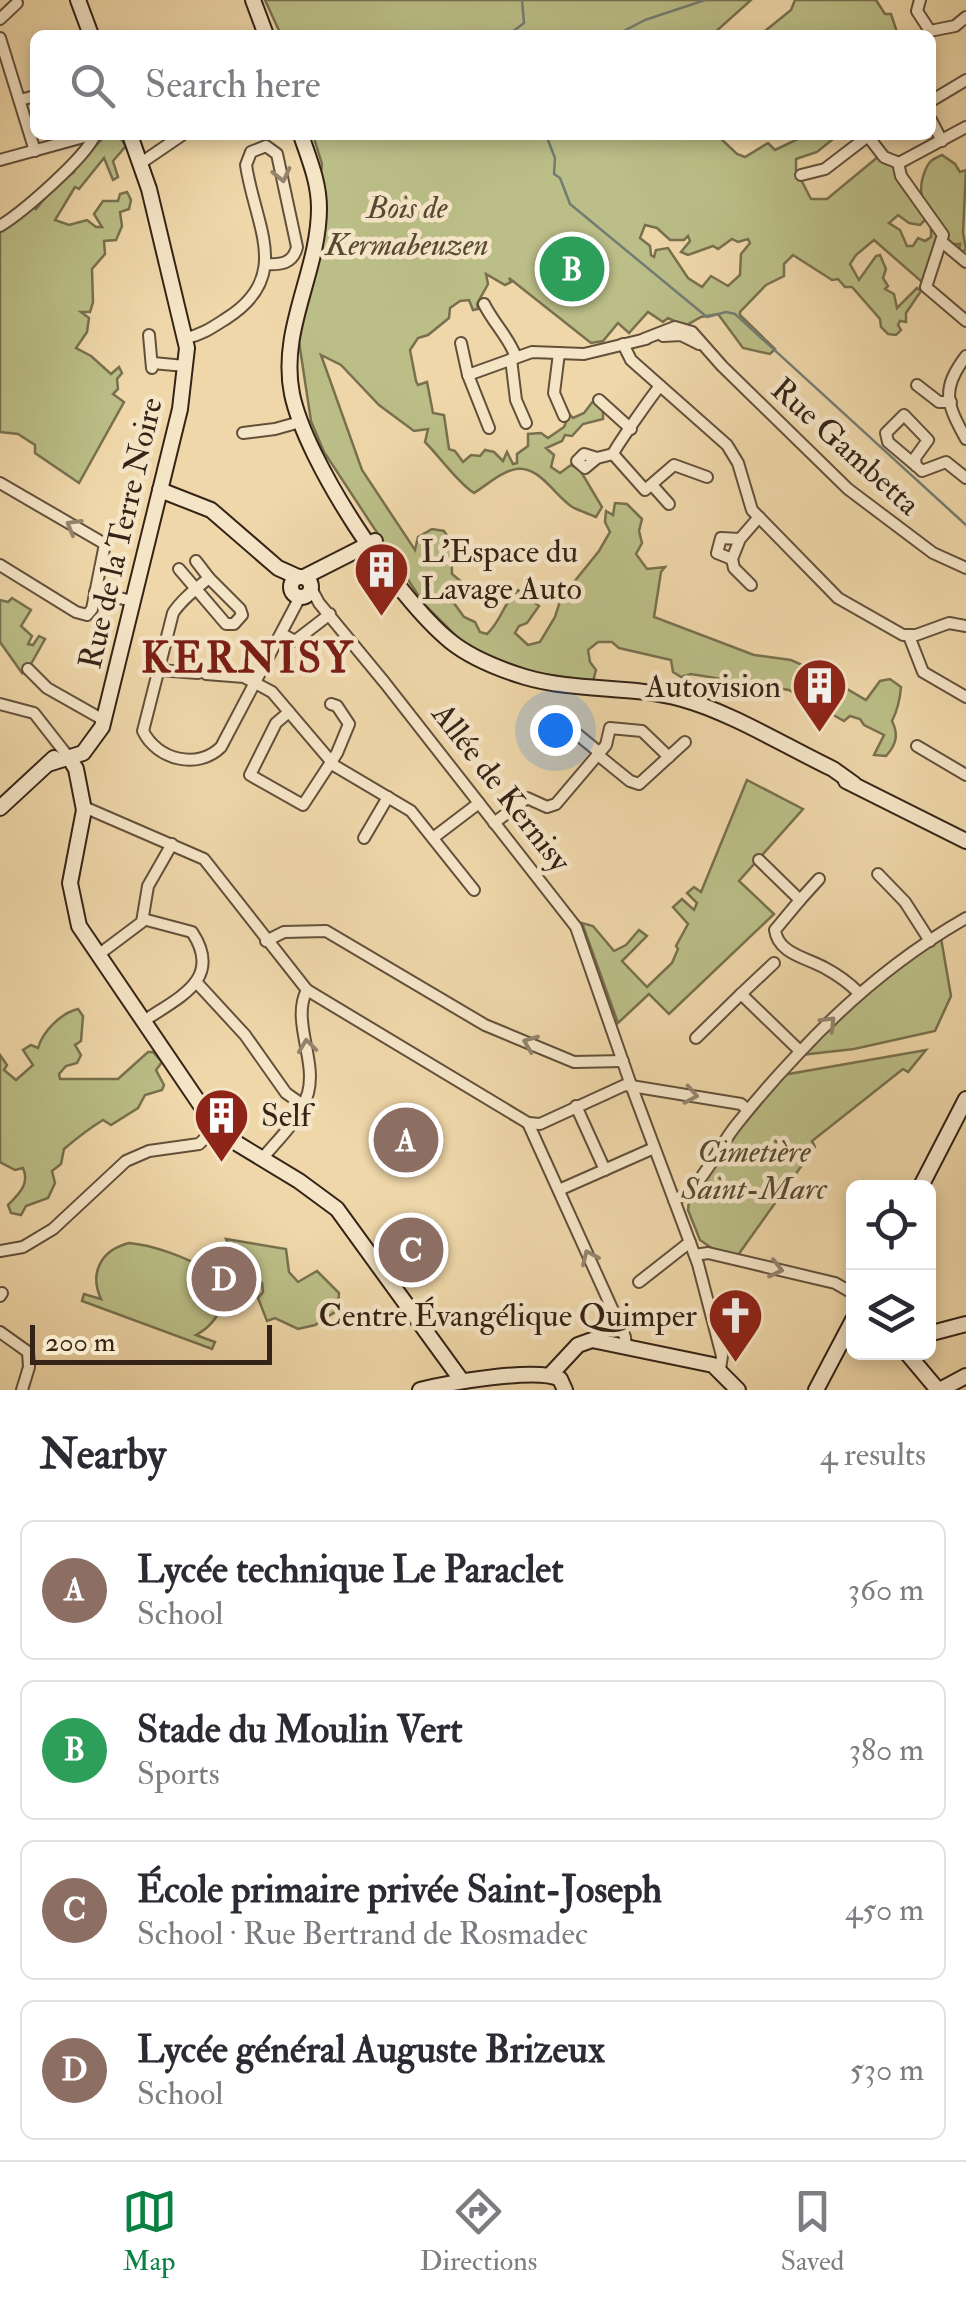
<!DOCTYPE html>
<html lang="en">
<head>
<meta charset="utf-8">
<style>
  body { margin:0; font-family:"IM FELL Double Pica",serif; background:#f7f7f7; color:#2b2b33 }
  .controls { position:absolute; right:30px; bottom:30px; display:grid; overflow:hidden; border-radius:15px; box-shadow:0 5px 15px #0003 }
  .controls button { width:90px; height:90px; display:grid; place-items:center; padding:0; border:0; border-bottom:2px solid #e1e1e2; background:#fff; color:#2b2b33; font:50px sans-serif }
  .scale { position:absolute; left:30px; bottom:25px; width:242px; box-sizing:border-box; padding-left:10px; border:5px solid #342316; border-top:0; font-size:28px; line-height:35px; white-space:nowrap; color:#342316; -webkit-text-stroke:8px #f5e5c7; paint-order:stroke }
  .you { position:absolute; left:555px; top:730px; width:35px; height:35px; margin:-25px; border:8px solid #fff; border-radius:50%; background:#1a73e8; box-shadow:0 0 0 15px #1a73e833 }
  .badge { display:grid; place-items:center; width:65px; height:65px; border-radius:50%; background:#0b8043; color:#fff; font-size:32px; font-weight:700 }
  .pin { position:absolute; translate:-50% -50%; border:5px solid #fff; box-shadow:0 2px 10px #0006 }
  .list { margin:0; padding:0; list-style:none }
  h2 { display:flex; justify-content:space-between; align-items:center; height:130px; margin:0; padding:0 40px; font-size:42px }
  h2 small { font-size:32px; font-weight:400; color:#7c7c81 }
  .list li { display:grid; grid-template-columns:65px 1fr auto; gap:30px; align-items:center; box-sizing:border-box; height:140px; margin:0 20px 20px; padding:0 20px; border:2px solid #e1e1e2; border-radius:15px }
  .list b { display:block; font-size:38px; white-space:nowrap }
  .list p { margin:0; font-size:32px; white-space:nowrap; color:#7c7c81 }
  .list em { font-size:32px; font-style:normal; color:#7c7c81 }
  .icon { flex:none; width:55px; height:55px; fill:none; stroke:currentColor; stroke-width:2; stroke-linecap:round; stroke-linejoin:round }
  .map { position:relative; flex:none; width:966px; height:1390px; overflow:hidden }
  .search { position:absolute; background:#fff; box-shadow:0 5px 15px #0003; left:30px; right:30px; top:30px; height:110px; display:flex; align-items:center; gap:25px; box-sizing:border-box; padding:0 35px; border-radius:15px; color:#7c7c81; font-size:38px }
  .sheet { height:770px; background:#fff }
  nav { display:flex; justify-content:space-around; align-items:center; box-sizing:border-box; height:140px; border-top:2px solid #e1e1e2; background:#fff; font-size:28px; color:#7c7c81 }
  nav a { display:grid; justify-items:center; gap:5px }
  nav .on { color:#0b8043 }
  .map>svg:first-child { display:block }
  .green { fill:#bbbe87; stroke:#78704e; stroke-width:2.5; fill-rule:evenodd }
  .lines { fill:none; stroke-linecap:round; stroke-linejoin:round }
  .stream { stroke:#737c74; stroke-width:2.5 }
  .street-casing { stroke:#63503b; stroke-width:14 }
  .secondary-casing { stroke:#342316; stroke-width:18 }
  .street { stroke:#f5e5c7; stroke-width:10 }
  .secondary { stroke:#f5e5c7; stroke-width:14 }
  .oneway { stroke:#94846e }
  .labels { text-anchor:middle; stroke-width:9; stroke-linejoin:round; paint-order:stroke }
  .park-label { font-size:32px; font-style:italic; fill:#564a32; stroke:#f5e5c7 }
  .street-label { font-size:32px; fill:#342316; stroke:#f5e5c7 }
  .poi-label { font-size:32px; fill:#342316; stroke:#f5e5c7; text-anchor:start }
  .district-label { font-size:42px; font-weight:bold; letter-spacing:2.5px; fill:#7a1f14; stroke:#f5e5c7 }
</style>
</head>
<body>
<div class="map">
<svg width="966" height="1390" viewBox="0 0 966 1390">
  <rect width="100%" height="100%" fill="#efd7a9"/>
  <filter id="stains"><feTurbulence type="fractalNoise" baseFrequency=".002" numOctaves="4"/><feColorMatrix values="0 0 0 0 .2 0 0 0 0 .09 0 0 0 0 .02 0 0 0 .5 -.17"/></filter>
  <radialGradient id="worn" r=".72"><stop offset=".6" stop-color="#630" stop-opacity="0"/><stop offset="1" stop-color="#630" stop-opacity=".3"/></radialGradient>
  <g class="green">
    <path d="M 265,0 L 751,0 L 712,35 L 281,35 Z"/>
    <path d="M 795,0 L 876,0 L 885,14 L 891,14 L 898,35 L 760,35 L 791,10 Z"/>
    <path d="M 106,135 L 118,135 L 126,146 L 113,161 L 118,177 L 113,180 L 104,158 L 79,189 L 75,187 L 55,220 L 69,225 L 87,220 L 96,227 L 102,227 L 94,214 L 103,201 L 118,201 L 120,194 L 127,192 L 131,200 L 129,209 L 120,212 L 122,226 L 116,240 L 104,241 L 105,254 L 92,269 L 93,302 L 90,312 L 81,312 L 89,318 L 87,332 L 76,348 L 91,356 L 111,374 L 119,367 L 122,373 L 117,379 L 118,389 L 113,394 L 124,402 L 79,483 L 35,453 L 35,445 L 18,434 L 0,432 L 0,230 L 31,206 L 36,209 L 53,188 L 74,172 L 72,169 Z"/>
    <path d="M 313,135 L 717,135 L 737,154 L 745,157 L 768,143 L 775,150 L 806,135 L 838,135 L 817,152 L 796,159 L 796,170 L 811,199 L 827,199 L 879,156 L 897,166 L 926,219 L 920,225 L 909,223 L 898,215 L 889,223 L 900,230 L 907,246 L 913,246 L 918,238 L 925,241 L 931,237 C 933,209 913,200 925,171 C 929,161 931,160 942,155 L 955,164 L 960,172 L 966,170 L 963,233 L 966,249 L 963,252 L 959,250 L 960,244 L 937,246 L 922,282 L 874,240 L 856,255 L 850,264 L 859,280 L 876,256 L 880,255 L 886,269 L 883,278 L 888,286 L 885,289 L 894,294 L 897,308 L 917,288 L 921,291 L 906,313 L 906,322 L 900,321 L 898,325 L 901,330 L 896,335 L 888,334 L 881,327 L 880,319 L 852,287 L 845,287 L 838,279 L 832,280 L 793,255 L 784,264 L 784,276 L 766,285 L 740,312 L 740,315 L 775,349 L 770,354 L 743,348 L 718,314 L 701,317 L 685,326 L 668,318 L 663,322 L 648,312 L 629,333 L 618,323 L 603,341 L 591,343 L 509,278 L 511,282 L 505,285 L 486,274 L 488,284 L 477,304 L 478,309 L 473,310 L 469,300 L 460,301 L 450,308 L 449,318 L 428,335 L 418,338 L 410,350 L 416,381 L 418,385 L 427,382 L 433,413 L 444,415 L 449,449 L 455,451 L 463,462 L 471,455 L 480,456 L 485,450 L 494,452 L 503,461 L 507,452 L 513,464 L 517,463 L 517,454 L 528,446 L 528,434 L 541,433 L 548,438 L 564,427 L 569,414 L 573,418 L 584,413 L 597,396 L 603,408 L 603,419 L 583,424 L 572,436 L 565,435 L 562,441 L 546,448 L 554,455 L 551,467 L 560,473 L 571,465 L 580,470 L 602,507 L 596,517 C 589,514 581,511 574,508 C 556,498 540,465 516,469 C 500,472 487,485 474,493 C 458,483 440,457 425,442 L 428,429 L 414,431 L 379,405 L 341,365 L 321,355 L 362,470 L 415,550 L 418,537 L 432,529 L 444,531 L 451,542 L 452,574 L 463,583 L 451,599 L 464,617 L 475,622 L 480,632 L 487,634 C 502,620 503,603 518,590 L 539,606 L 527,623 L 519,626 L 515,633 L 528,645 L 540,642 L 555,617 L 561,598 L 599,551 L 610,532 L 605,522 L 606,511 L 613,515 L 615,503 L 627,504 L 642,519 L 639,531 L 642,543 L 636,554 L 647,569 L 665,567 L 661,572 L 654,617 L 754,655 L 791,660 L 818,672 L 866,700 L 880,681 L 890,679 L 901,687 C 900,700 898,709 892,721 C 899,735 896,745 886,756 L 874,755 L 884,735 L 864,725 L 860,719 L 850,716 L 844,721 L 789,690 L 691,674 L 681,677 L 673,672 L 671,660 L 619,648 L 612,642 L 598,642 L 588,650 L 590,662 L 596,670 L 593,681 L 527,672 L 465,645 L 424,604 L 324,452 L 311,421 L 299,342 L 322,164 ZM 645,225 L 657,228 L 670,240 L 684,240 L 688,236 L 690,241 L 681,252 L 688,255 L 713,246 L 718,249 L 732,239 L 738,242 L 748,239 L 750,243 L 741,254 L 740,275 L 728,286 L 711,276 L 702,287 L 688,278 L 668,248 L 656,250 L 654,257 L 651,255 L 650,246 L 640,238 Z"/>
    <path d="M 12,598 L 31,610 L 21,626 L 32,636 L 28,644 L 33,645 L 39,636 L 45,639 L 31,664 L 26,665 L 22,673 L 0,642 L 0,600 L 8,602 Z"/>
    <path d="M 747,780 L 803,809 L 739,881 L 774,914 L 669,1014 L 649,994 L 618,1023 L 582,923 L 593,926 L 614,951 L 626,945 L 639,930 L 647,936 L 622,961 L 647,987 L 672,963 L 678,949 L 676,946 L 688,924 L 673,907 L 682,899 L 694,910 L 697,903 L 687,893 L 694,887 L 701,892 Z"/>
    <path d="M 941,938 L 951,996 L 935,1031 L 854,1049 L 800,1055 L 873,985 Z"/>
    <path d="M 78,1009 L 83,1016 L 81,1041 L 75,1045 L 81,1055 L 77,1063 L 66,1066 L 59,1074 L 60,1079 L 118,1079 L 148,1052 L 153,1052 L 162,1062 L 156,1070 L 164,1085 L 162,1090 L 145,1095 L 138,1108 L 111,1125 L 103,1120 C 88,1129 77,1138 64,1149 L 61,1164 L 52,1171 L 55,1183 L 48,1198 L 26,1206 L 21,1215 L 11,1213 L 8,1205 C 19,1194 30,1184 23,1168 L 15,1170 L 0,1162 L 0,1055 L 7,1065 L 4,1070 L 16,1080 L 33,1065 L 23,1050 L 31,1045 L 38,1048 C 43,1031 61,1013 78,1009 Z"/>
    <path d="M 926,1050 L 908,1072 L 903,1069 L 812,1141 L 815,1147 L 738,1255 L 713,1249 L 700,1240 L 688,1210 L 689,1201 L 743,1121 L 783,1075 Z"/>
    <path d="M 226,1239 L 286,1249 L 289,1272 L 298,1282 L 317,1271 L 339,1293 L 338,1310 L 315,1325 L 298,1329 L 275,1318 L 267,1321 L 258,1298 L 263,1292 L 262,1283 L 252,1280 L 241,1265 L 237,1268 Z"/>
    <path d="M 129,1243 C 152,1245 187,1257 206,1270 C 235,1290 221,1322 196,1335 L 215,1342 L 212,1349 L 82,1301 L 84,1294 L 101,1299 C 89,1273 101,1250 129,1243 Z"/>
  </g>
  <g class="lines">
    <g class="stream">
      <path d="M 508,35 L 524,23 L 522,0"/>
      <path d="M 616,35 L 645,20 L 705,0"/>
      <path d="M 546,135 L 555,158 L 554,174 L 560,178 L 570,204 L 707,317 L 726,312 L 735,314 L 966,525"/>
    </g>
    <defs>
      <g id="street">
        <path d="M 920,0 L 917,11 L 930,31 L 955,26 L 966,17"/>
        <path d="M 0,19 L 17,3"/>
        <path d="M 0,38 L 35,151"/>
        <path d="M 20,100 L 35,96"/>
        <path d="M 931,101 L 966,80"/>
        <path d="M 931,120 L 942,141"/>
        <path d="M 867,135 L 884,157 L 899,163 L 966,127"/>
        <path d="M 0,160 L 91,135"/>
        <path d="M 141,163 L 182,135"/>
        <path d="M 899,167 L 901,176 L 943,235 L 926,287 L 966,321"/>
        <path d="M 801,175 L 825,169 L 868,136"/>
        <path d="M 0,226 C 23,212 85,158 95,135"/>
        <path d="M 942,242 L 966,262"/>
        <path d="M 484,304 C 494,324 508,336 516,357"/>
        <path d="M 149,335 L 152,368"/>
        <path d="M 663,336 L 681,335 L 699,344"/>
        <path d="M 186,338 C 202,335 213,327 227,318 C 293,276 255,226 246,165 L 251,152 L 266,146 L 277,154 L 297,247 C 293,264 280,265 265,264"/>
        <path d="M 644,339 L 675,327 L 692,332 L 722,366 L 848,489 L 933,553 L 966,568"/>
        <path d="M 461,343 L 468,375"/>
        <path d="M 623,344 L 631,360 L 727,445 L 738,463 L 752,510 L 838,598 L 903,635 L 916,635 L 949,623 L 966,626"/>
        <path d="M 559,353 L 554,393 L 564,416"/>
        <path d="M 966,356 C 941,389 946,403 966,439"/>
        <path d="M 511,359 L 516,400 L 526,423"/>
        <path d="M 153,363 L 185,366"/>
        <path d="M 917,385 L 939,402 L 951,402"/>
        <path d="M 599,400 L 631,429"/>
        <path d="M 489,428 L 468,375 L 532,352 L 584,354 L 646,339"/>
        <path d="M 243,433 L 275,429 L 300,422"/>
        <path d="M 613,454 L 645,490 L 674,465 L 707,477"/>
        <path d="M 613,454 C 615,448 653,394 660,386"/>
        <path d="M 597,458 L 584,454 L 577,461 L 585,468 L 597,458 L 613,454"/>
        <path d="M 916,466 L 915,458 L 928,440 L 904,415 L 886,433 L 888,442 L 920,469 L 922,471 L 946,462 L 966,478"/>
        <path d="M 0,483 L 105,544 L 92,609 L 87,615 L 76,612 L 0,565"/>
        <path d="M 652,485 L 669,504"/>
        <path d="M 740,539 L 732,559 L 717,553 L 721,538 L 740,539 L 759,517"/>
        <path d="M 732,559 L 734,568 L 751,585"/>
        <path d="M 196,561 L 209,578"/>
        <path d="M 179,569 L 226,624 L 234,624 L 242,615 L 240,609 L 209,578 C 197,588 182,599 173,613 L 143,731 C 157,760 198,770 221,747 L 300,597"/>
        <path d="M 311,588 L 319,603 L 385,683 L 576,927 L 631,1085 L 698,1264 L 722,1356 L 720,1369"/>
        <path d="M 95,592 L 132,601"/>
        <path d="M 286,636 L 295,641 L 330,614"/>
        <path d="M 909,636 L 923,672 L 966,697"/>
        <path d="M 28,669 L 47,688 L 100,718"/>
        <path d="M 158,670 L 198,673"/>
        <path d="M 206,674 L 244,677 L 272,692 L 335,766 L 411,811 L 474,890"/>
        <path d="M 0,704 L 34,713 L 70,759"/>
        <path d="M 289,712 L 276,723 L 250,775 L 303,805 L 337,753 L 349,724 L 337,706 L 331,704"/>
        <path d="M 560,720 L 600,753"/>
        <path d="M 917,746 L 966,775"/>
        <path d="M 598,755 L 630,781 L 639,784 L 685,742"/>
        <path d="M 84,807 L 204,859 L 307,990 L 528,1123"/>
        <path d="M 494,823 L 527,798 L 547,807 L 556,804 L 606,745 L 610,728 L 642,731 L 669,757"/>
        <path d="M 364,838 L 388,797"/>
        <path d="M 433,838 L 479,803"/>
        <path d="M 759,860 L 800,900 L 775,930 C 778,954 808,958 825,968 C 838,975 849,983 859,993"/>
        <path d="M 878,874 L 905,902 L 930,941"/>
        <path d="M 800,900 L 819,879"/>
        <path d="M 143,919 L 192,932 C 224,980 177,998 144,1021"/>
        <path d="M 266,941 L 284,932 L 326,931 L 485,1025 L 574,1062 L 623,1061"/>
        <path d="M 98,955 L 142,922 L 148,886 L 172,844"/>
        <path d="M 198,984 L 245,1035 L 286,1093 L 303,1105"/>
        <path d="M 741,994 L 774,963"/>
        <path d="M 696,1038 L 741,994 L 800,1051"/>
        <path d="M 576,1106 L 605,1170"/>
        <path d="M 528,1123 L 625,1337 L 626,1347"/>
        <path d="M 528,1123 L 540,1124 L 625,1085 L 741,1104 L 748,1110"/>
        <path d="M 262,1159 C 279,1138 300,1120 308,1093 C 317,1060 291,1020 307,990"/>
        <path d="M 559,1190 L 654,1148"/>
        <path d="M 674,1200 C 703,1188 717,1148 737,1124 C 756,1100 777,1076 798,1054 C 847,1001 903,954 966,918"/>
        <path d="M 0,1251 L 23,1247 L 53,1229 L 126,1161 L 149,1151 L 199,1144 L 218,1126"/>
        <path d="M 695,1255 L 708,1253 L 835,1283 L 854,1294"/>
        <path d="M 639,1282 L 690,1242"/>
        <path d="M 0,1296 L 2,1293"/>
        <path d="M 0,1332 L 28,1352 L 29,1367 L 22,1390"/>
      </g>
      <g id="secondary">
        <path d="M 78,0 L 91,35"/>
        <path d="M 253,0 L 266,35"/>
        <path d="M 301,135 C 309,159 319,182 319,208 C 319,272 279,329 292,394 C 306,462 396,597 450,641 C 471,658 499,669 525,677 C 576,692 630,685 682,699 C 730,712 787,747 833,769 L 854,784"/>
        <path d="M 160,490 L 211,510 L 278,568 L 298,577"/>
        <circle cx="301" cy="587" r="10"/>
        <path d="M 304,577 L 375,541"/>
        <path d="M 70,759 L 76,769 L 84,810 L 70,883 L 79,926 L 210,1119 L 238,1144 L 299,1181 L 337,1209 L 462,1381"/>
        <path d="M 48,764 L 83,753 L 102,727 L 180,409 L 187,348 L 149,189 L 130,135"/>
        <path d="M 846,781 L 966,841"/>
        <path d="M 0,808 L 54,758"/>
        <path d="M 920,1188 L 966,1099"/>
        <path d="M 928,1334 L 966,1324"/>
        <path d="M 906,1352 L 938,1390"/>
        <path d="M 551,1374 L 578,1345 L 592,1340 L 713,1365 L 738,1390"/>
        <path d="M 420,1390 C 447,1383 537,1367 560,1379 L 565,1390"/>
        <path d="M 816,1390 L 854,1318"/>
        <path d="M 940,1390 L 966,1376"/>
      </g>
    </defs>
    <use href="#street" class="street-casing"/>
    <use href="#secondary" class="secondary-casing"/>
    <use href="#street" class="street"/>
    <use href="#secondary" class="secondary"/>
  </g>
  <defs><path id="oneway-chevron" d="M-2-3.5L2.5 0L-2 3.5" fill="none" stroke-width="1.6" stroke-linecap="round" stroke-linejoin="round" transform="scale(2.5)"/></defs>
  <g class="oneway">
    <use href="#oneway-chevron" transform="translate(282 175) rotate(77)"/>
    <use href="#oneway-chevron" transform="translate(73 526) rotate(-150)"/>
    <use href="#oneway-chevron" transform="translate(829 1023) rotate(-45)"/>
    <use href="#oneway-chevron" transform="translate(530 1043) rotate(-158)"/>
    <use href="#oneway-chevron" transform="translate(307 1046) rotate(-97)"/>
    <use href="#oneway-chevron" transform="translate(691 1095) rotate(10)"/>
    <use href="#oneway-chevron" transform="translate(589 1257) rotate(-114)"/>
    <use href="#oneway-chevron" transform="translate(776 1269) rotate(13)"/>
  </g>
  <defs>
    <symbol id="building-pin" viewBox="-11 -11 22 30"><path d="M0 17L-7.5 6A9.5 9.5 0 1 1 7.5 6Z" fill="#8f2418" stroke="#f5e5c7"/><path d="M-4-6H4V6H1V3H-1V6H-4ZM-2.5-4.3h1.7v1.8h-1.7ZM.8-4.3h1.7v1.8H.8ZM-2.5-1h1.7V.8h-1.7ZM.8-1h1.7V.8H.8Z" fill="#fff"/></symbol>
    <symbol id="church-pin" viewBox="-11 -11 22 30"><path d="M0 17L-7.5 6A9.5 9.5 0 1 1 7.5 6Z" fill="#8f2418" stroke="#f5e5c7"/><path d="M-1.2-6h2.4v3.5h3.3v2.4h-3.3V6h-2.4V-.1h-3.3v-2.4h3.3Z" fill="#fff"/></symbol>
  </defs>
  <g fill-rule="evenodd">
    <use href="#building-pin" x="350" y="538" width="63" height="86"/>
    <use href="#building-pin" x="788" y="654" width="63" height="86"/>
    <use href="#building-pin" x="190" y="1084" width="63" height="86"/>
    <use href="#church-pin" x="704" y="1284" width="63" height="86"/>
  </g>
  <g class="labels">
    <g class="park-label">
      <text x="407" y="218">Bois de<tspan x="407" dy="37">Kermabeuzen</tspan></text>
      <text x="754" y="1162">Cimetière<tspan x="754" dy="37">Saint-Marc</tspan></text>
    </g>
    <g class="street-label">
      <text transform="translate(846 446) rotate(42)" y="11">Rue Gambetta</text>
      <text transform="translate(120 533) rotate(-77)" y="11">Rue de la Terre Noire</text>
      <text transform="translate(502 787) rotate(52)" y="11">Allée de Kernisy</text>
    </g>
    <g class="poi-label">
      <text x="421" y="562">L'Espace du<tspan x="421" dy="37">Lavage Auto</tspan></text>
      <text x="781" y="697" text-anchor="end">Autovision</text>
      <text x="261" y="1126">Self</text>
      <text x="697" y="1326" text-anchor="end">Centre Évangélique Quimper</text>
    </g>
    <g class="district-label">
      <text x="248" y="672">KERNISY</text>
    </g>
  </g>
  <rect width="100%" height="100%" filter="url(#stains)"/>
  <rect width="100%" height="100%" fill="url(#worn)"/>
</svg>
<div class="controls">
<button><svg class="icon" aria-label="locate" viewBox="0 0 24 24"><circle cx="12" cy="12" r="6"/><path d="M12 2v4M12 18v4M2 12h4M18 12h4"/></svg></button>
<button><svg class="icon" aria-label="layers" viewBox="0 0 24 24"><path d="M12 4l9 5-9 5-9-5zM3 14l9 5 9-5"/></svg></button>
</div>
<div class="scale">200 m</div>
<div class="you"></div>
<div class="pin badge" style="left:406px;top:1140px;background:#8d6e63">A</div>
<div class="pin badge" style="left:572px;top:269px;background:#2e9e5b">B</div>
<div class="pin badge" style="left:411px;top:1250px;background:#8d6e63">C</div>
<div class="pin badge" style="left:224px;top:1279px;background:#8d6e63">D</div>
<div class="search"><svg class="icon" aria-label="search" viewBox="0 0 24 24"><circle cx="10" cy="10" r="6"/><path d="M15 15l6 6"/></svg>Search here</div>
</div>
<section class="sheet">
<h2>Nearby<small>4 results</small></h2>
<ul class="list">
<li><span class="badge" style="background:#8d6e63">A</span><div><b>Lycée technique Le Paraclet</b><p>School</p></div><em>360 m</em></li>
<li><span class="badge" style="background:#2e9e5b">B</span><div><b>Stade du Moulin Vert</b><p>Sports</p></div><em>380 m</em></li>
<li><span class="badge" style="background:#8d6e63">C</span><div><b>École primaire privée Saint-Joseph</b><p>School · Rue Bertrand de Rosmadec</p></div><em>450 m</em></li>
<li><span class="badge" style="background:#8d6e63">D</span><div><b>Lycée général Auguste Brizeux</b><p>School</p></div><em>530 m</em></li>
</ul>
</section>
<nav>
<a class="on"><svg class="icon" aria-label="map" viewBox="0 0 24 24"><path d="M3 6l6-2 6 2 6-2v14l-6 2-6-2-6 2zM9 4v14M15 6v14"/></svg>Map</a>
<a><svg class="icon" aria-label="directions" viewBox="0 0 24 24"><path d="M12 3l9 9-9 9-9-9zM9 14v-3h6M13 9l2 2-2 2"/></svg>Directions</a>
<a><svg class="icon" aria-label="saved" viewBox="0 0 24 24"><path d="M7 4h10v16l-5-4-5 4z"/></svg>Saved</a>
</nav>
</body>
</html>
